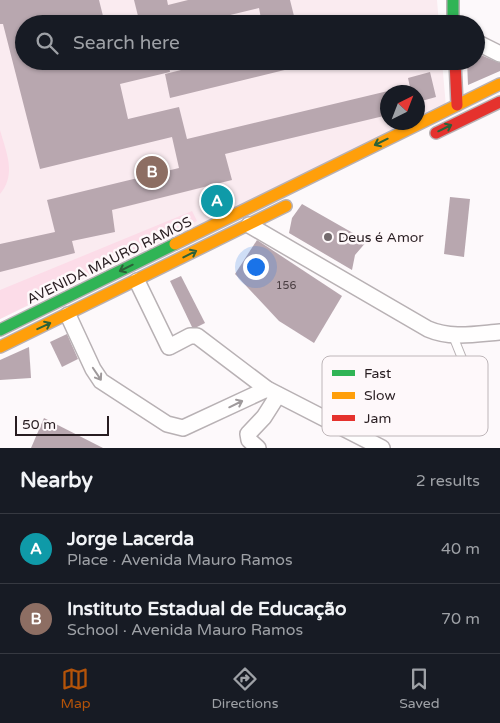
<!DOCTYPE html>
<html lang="en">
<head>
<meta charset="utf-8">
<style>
  body { margin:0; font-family:"Varela Round",sans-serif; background:#20242c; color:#f1f3f6 }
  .compass { position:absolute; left:380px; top:85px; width:45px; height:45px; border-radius:50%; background:#171b24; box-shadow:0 1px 4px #0004; rotate:42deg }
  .scale { position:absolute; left:15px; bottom:12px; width:94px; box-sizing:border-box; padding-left:5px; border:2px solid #281d21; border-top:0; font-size:14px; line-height:18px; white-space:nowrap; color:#281d21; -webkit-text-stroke:4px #fef8fa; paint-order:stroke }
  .you { position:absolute; left:255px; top:266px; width:18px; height:18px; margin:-12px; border:4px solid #fff; border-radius:50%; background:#1a73e8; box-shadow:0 0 0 8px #1a73e833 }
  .badge { display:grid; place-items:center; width:32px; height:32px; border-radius:50%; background:#b45309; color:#fff; font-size:16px; font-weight:700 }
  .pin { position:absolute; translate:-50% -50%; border:2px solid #fff; box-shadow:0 1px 5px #0006 }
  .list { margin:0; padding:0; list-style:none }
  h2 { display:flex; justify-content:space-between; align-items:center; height:65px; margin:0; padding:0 20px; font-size:21px }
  h2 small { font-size:16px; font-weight:400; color:#9ea1a6 }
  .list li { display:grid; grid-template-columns:32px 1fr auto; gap:15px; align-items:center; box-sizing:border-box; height:70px; padding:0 20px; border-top:1px solid #363941 }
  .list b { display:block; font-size:19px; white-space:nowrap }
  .list p { margin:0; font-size:16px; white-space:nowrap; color:#9ea1a6 }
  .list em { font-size:16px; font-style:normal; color:#9ea1a6 }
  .icon { flex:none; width:28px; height:28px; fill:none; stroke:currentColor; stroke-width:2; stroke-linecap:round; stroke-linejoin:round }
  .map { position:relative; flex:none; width:500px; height:448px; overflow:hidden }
  .search { position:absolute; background:#171b24; box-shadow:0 1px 4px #0004; left:15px; right:15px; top:15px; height:55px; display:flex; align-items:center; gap:12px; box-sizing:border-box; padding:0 18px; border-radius:28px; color:#9ea1a6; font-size:19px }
  .sheet { height:205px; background:#171b24 }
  nav { display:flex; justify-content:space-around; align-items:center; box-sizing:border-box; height:70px; border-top:1px solid #363941; background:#171b24; font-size:14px; color:#9ea1a6 }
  nav a { display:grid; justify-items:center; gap:2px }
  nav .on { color:#b45309 }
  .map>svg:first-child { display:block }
  .built { fill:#faebf0 }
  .green { fill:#fcdce8 }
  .building { fill:#b8a7af }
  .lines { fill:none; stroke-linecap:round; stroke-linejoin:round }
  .lane-casing { stroke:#b8b1b4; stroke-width:10 }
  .street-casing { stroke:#b8b1b4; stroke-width:18 }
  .fast-casing { stroke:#b8b1b4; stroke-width:14 }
  .slow-casing { stroke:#b8b1b4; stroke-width:14 }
  .jam-casing { stroke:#b8b1b4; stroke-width:14 }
  .lane { stroke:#fffefe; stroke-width:8 }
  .street { stroke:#fffefe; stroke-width:15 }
  .fast { stroke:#30b455; stroke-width:11 }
  .slow { stroke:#ff9f0a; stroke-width:11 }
  .jam { stroke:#e5322d; stroke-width:11 }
  .oneway { stroke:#2c6138 }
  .oneway2 { stroke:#9e999b }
  .poi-dot { fill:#736a6d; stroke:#fef8fa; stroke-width:2 }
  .labels { text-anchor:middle; stroke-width:5; stroke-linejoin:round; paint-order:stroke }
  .number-label { font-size:11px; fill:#4c4044 }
  .poi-label { font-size:14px; fill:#281d21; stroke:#fef8fa; text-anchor:start }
  .street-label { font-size:14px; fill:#281d21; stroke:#fef8fa }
  .key { fill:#fef8fa; stroke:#beb6b9; stroke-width:1 }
  .key-label { font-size:14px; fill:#281d21 }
</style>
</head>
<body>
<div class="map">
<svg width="500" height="448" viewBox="0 0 500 448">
  <rect width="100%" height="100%" fill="#fdf9fb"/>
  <path class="built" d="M 0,0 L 437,0 L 439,24 L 24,24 L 24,61 L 442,61 L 446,107 L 418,120 L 418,92 L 388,92 L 388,122 L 412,123 L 0,319 Z"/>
  <g class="green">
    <path d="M 0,130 C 6,152 17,174 0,194 Z"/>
    <path d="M 192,211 L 197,221 L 0,319 L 0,290 Z"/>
  </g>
  <g class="building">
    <path d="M 0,0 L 99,0 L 105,24 L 24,24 L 24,61 L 168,61 L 170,72 L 120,84 L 128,119 L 179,107 L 187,139 L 388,91 L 388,115 L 225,154 L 232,180 L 112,210 L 115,232 L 72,241 L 75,253 L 0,272 L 0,244 L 55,232 L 47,200 L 179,168 L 172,137 L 40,169 L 3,24 L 0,24 Z"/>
    <path d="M 134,0 L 167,0 L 168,5 L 188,0 L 290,0 L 295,20 L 281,24 L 262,24 L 259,8 L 193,24 L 140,24 Z"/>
    <path d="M 476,53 L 500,63 L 500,71 L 468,85 L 467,61 L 476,61 Z"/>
    <path d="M 217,61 L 305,61 L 305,65 L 170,98 L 165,74 Z"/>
    <path d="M 430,72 L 436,97 L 418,102 L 418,92 L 411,92 L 408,78 Z"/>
    <path d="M 450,197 L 470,199 L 464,257 L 444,254 Z"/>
    <path d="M 302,204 L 367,241 L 355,255 L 352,270 L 289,233 L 292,218 Z"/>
    <path d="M 257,240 L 342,296 L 314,343 L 279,321 L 235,274 Z"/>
    <path d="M 181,276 L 205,323 L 197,327 L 192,327 L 170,281 Z"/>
    <path d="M 67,334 L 78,359 L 62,367 L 50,342 Z"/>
    <path d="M 29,347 L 31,378 L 0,380 L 0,360 Z"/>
    <path d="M 44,418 L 103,448 L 31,448 Z"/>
  </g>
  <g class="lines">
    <defs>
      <path id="lane" d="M 453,336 L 474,388"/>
      <g id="street">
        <path d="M 476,42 L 500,54"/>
        <path d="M 249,225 L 428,329 C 451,339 476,334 500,332"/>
        <path d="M 137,281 L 169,347 L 190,336 L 197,336 L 267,389 L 382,448"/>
        <path d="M 68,315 L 93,369 L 101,381 L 167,424 L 183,428 L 267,389"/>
        <path d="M 258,448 L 249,440 L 248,434 L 264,417 L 278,395"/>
      </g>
      <g id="fast">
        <path d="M 453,0 L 453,24"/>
        <path d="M 0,330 L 175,244"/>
      </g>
      <g id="slow">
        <path d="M 175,244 L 500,84"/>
        <path d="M 0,347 L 286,206"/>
      </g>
      <g id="jam">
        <path d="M 455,61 L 457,105"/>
        <path d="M 436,133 L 500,102"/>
      </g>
    </defs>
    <use href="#lane" class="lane-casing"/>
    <use href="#street" class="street-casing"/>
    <use href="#fast" class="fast-casing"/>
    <use href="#slow" class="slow-casing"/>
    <use href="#jam" class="jam-casing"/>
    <use href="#lane" class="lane"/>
    <use href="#street" class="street"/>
    <use href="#fast" class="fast"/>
    <use href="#slow" class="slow"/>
    <use href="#jam" class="jam"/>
  </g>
  <defs><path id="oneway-shaft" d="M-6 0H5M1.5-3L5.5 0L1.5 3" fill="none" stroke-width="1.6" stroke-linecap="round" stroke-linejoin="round" transform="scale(1.25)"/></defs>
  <g class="oneway">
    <use href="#oneway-shaft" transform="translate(445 128) rotate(-26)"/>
    <use href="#oneway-shaft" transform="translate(381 142) rotate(154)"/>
    <use href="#oneway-shaft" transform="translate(190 254) rotate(-27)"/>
    <use href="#oneway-shaft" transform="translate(126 268) rotate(154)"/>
    <use href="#oneway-shaft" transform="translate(44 326) rotate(-25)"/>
  </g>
  <g class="oneway2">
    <use href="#oneway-shaft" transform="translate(97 374) rotate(56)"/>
    <use href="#oneway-shaft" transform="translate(236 404) rotate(-26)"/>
  </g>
  <circle class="poi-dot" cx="328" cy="237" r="5"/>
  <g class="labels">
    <g class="number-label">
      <text x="286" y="289">156</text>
    </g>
    <g class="poi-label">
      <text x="338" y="242">Deus é Amor</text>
    </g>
    <g class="street-label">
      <text transform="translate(109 260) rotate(-26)" y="5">AVENIDA MAURO RAMOS</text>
    </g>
  </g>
  <rect x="322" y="356" width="166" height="80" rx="8" class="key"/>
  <rect x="332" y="370" width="23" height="6" fill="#30b455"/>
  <rect x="332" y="392" width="23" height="7" fill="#ff9f0a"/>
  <rect x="332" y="415" width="23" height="6" fill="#e5322d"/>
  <g class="key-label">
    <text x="364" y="378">Fast</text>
    <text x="364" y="400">Slow</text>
    <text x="364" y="423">Jam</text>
  </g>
</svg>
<svg class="compass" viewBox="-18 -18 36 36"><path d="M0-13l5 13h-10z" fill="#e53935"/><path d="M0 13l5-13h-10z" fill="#9ea1a6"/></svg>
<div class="scale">50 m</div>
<div class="you"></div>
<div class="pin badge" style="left:217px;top:201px;background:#0f9aa8">A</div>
<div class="pin badge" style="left:152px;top:172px;background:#8d6e63">B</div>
<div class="search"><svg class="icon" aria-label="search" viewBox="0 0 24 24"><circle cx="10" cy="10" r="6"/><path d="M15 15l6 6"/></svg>Search here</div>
</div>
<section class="sheet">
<h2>Nearby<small>2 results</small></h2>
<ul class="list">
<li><span class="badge" style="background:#0f9aa8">A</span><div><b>Jorge Lacerda</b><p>Place · Avenida Mauro Ramos</p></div><em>40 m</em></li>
<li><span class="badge" style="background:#8d6e63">B</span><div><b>Instituto Estadual de Educação</b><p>School · Avenida Mauro Ramos</p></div><em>70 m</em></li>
</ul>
</section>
<nav>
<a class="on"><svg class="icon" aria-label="map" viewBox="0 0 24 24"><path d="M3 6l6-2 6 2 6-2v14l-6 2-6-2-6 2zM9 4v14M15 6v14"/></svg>Map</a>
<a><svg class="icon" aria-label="directions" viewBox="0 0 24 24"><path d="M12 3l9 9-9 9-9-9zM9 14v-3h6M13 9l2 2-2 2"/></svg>Directions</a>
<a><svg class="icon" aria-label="saved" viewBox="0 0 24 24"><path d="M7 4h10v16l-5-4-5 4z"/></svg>Saved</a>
</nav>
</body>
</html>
